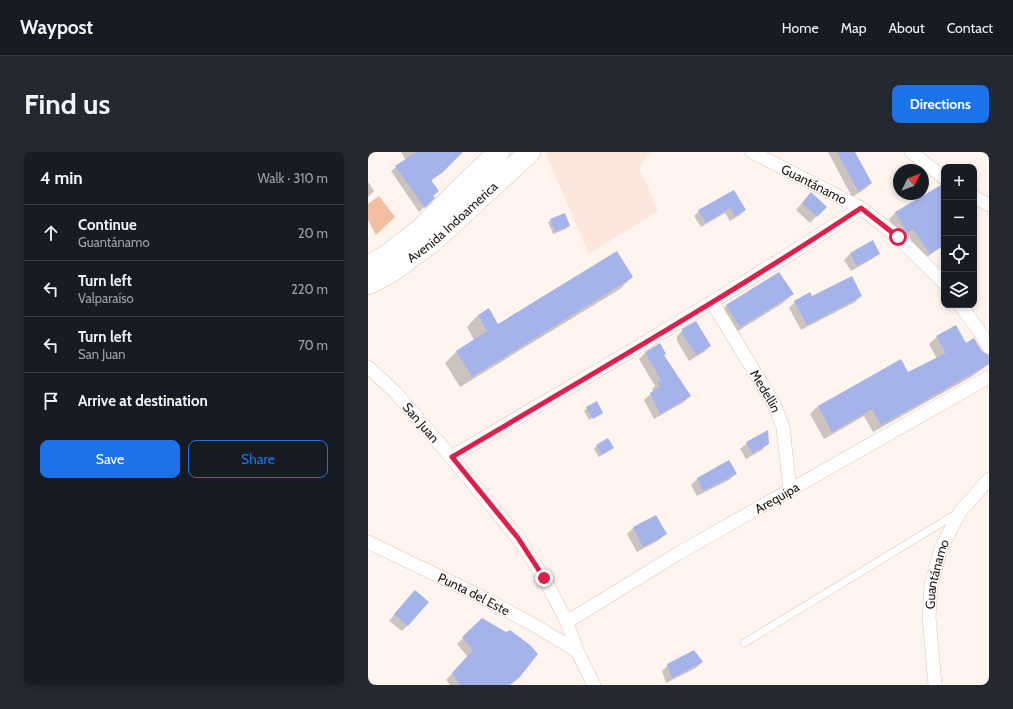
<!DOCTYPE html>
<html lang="en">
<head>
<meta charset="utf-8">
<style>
  body { margin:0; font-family:Cabin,sans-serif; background:#242831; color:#f1f3f6 }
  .controls { position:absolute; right:12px; top:12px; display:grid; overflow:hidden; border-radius:8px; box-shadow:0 2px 6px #0003 }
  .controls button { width:36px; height:36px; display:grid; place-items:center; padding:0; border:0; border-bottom:1px solid #363941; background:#171b24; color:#f1f3f6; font:20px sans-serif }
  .compass { position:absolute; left:525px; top:12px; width:36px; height:36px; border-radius:50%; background:#171b24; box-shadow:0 2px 6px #0003; rotate:48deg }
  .stop { position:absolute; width:12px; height:12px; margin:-9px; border:3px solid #e11d48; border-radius:50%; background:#fff }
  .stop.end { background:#e11d48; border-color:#fff; box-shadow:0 1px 4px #0008 }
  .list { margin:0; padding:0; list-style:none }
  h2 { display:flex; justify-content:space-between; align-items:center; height:52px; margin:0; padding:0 16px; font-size:17px }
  h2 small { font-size:13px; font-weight:400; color:#9ea1a6 }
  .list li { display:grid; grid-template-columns:26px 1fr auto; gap:12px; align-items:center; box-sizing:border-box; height:56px; padding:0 16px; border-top:1px solid #363941 }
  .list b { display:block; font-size:15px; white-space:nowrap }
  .list p { margin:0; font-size:13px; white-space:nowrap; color:#9ea1a6 }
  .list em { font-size:13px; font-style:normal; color:#9ea1a6 }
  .actions { display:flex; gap:8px; padding:12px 16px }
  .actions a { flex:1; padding:9px 0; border:1px solid #1a73e8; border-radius:8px; text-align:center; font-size:14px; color:#1a73e8 }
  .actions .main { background:#1a73e8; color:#fff }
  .icon { flex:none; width:22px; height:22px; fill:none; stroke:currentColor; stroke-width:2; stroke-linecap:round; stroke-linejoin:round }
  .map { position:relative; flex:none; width:621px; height:533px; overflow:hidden; border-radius:8px }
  header { display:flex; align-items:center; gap:24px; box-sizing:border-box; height:56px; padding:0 20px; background:#171b24; border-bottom:1px solid #363941 }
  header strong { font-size:19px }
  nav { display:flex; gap:22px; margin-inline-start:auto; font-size:14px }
  .intro { display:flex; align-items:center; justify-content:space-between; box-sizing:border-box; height:96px; padding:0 24px }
  h1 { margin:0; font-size:28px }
  .button { padding:10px 18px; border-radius:8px; background:#1a73e8; color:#fff; font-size:14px; font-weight:700 }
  main { display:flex; gap:24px; padding:0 24px }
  aside { flex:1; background:#171b24; border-radius:8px; box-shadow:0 2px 6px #0003 }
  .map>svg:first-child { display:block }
  .built { fill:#fde7dd }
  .green { fill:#f4bea3 }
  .shadow { fill:#0003 }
  .building { fill:#a5b3eb }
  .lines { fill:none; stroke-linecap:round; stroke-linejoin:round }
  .lane-casing { stroke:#e2c6b9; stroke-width:8 }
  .street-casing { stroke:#e2c6b9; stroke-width:14 }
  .primary-casing { stroke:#e2c6b9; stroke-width:22 }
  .lane { stroke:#fff; stroke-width:7 }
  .street { stroke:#fff; stroke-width:13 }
  .primary { stroke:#fff; stroke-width:21 }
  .route { stroke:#e11d48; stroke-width:5 }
  .labels { text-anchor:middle; stroke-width:3; stroke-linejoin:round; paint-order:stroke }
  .street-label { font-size:13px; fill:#211712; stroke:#fff }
</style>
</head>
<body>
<header>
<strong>Waypost</strong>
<nav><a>Home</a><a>Map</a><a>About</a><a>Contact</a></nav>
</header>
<div class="intro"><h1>Find us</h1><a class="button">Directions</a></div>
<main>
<aside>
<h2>4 min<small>Walk · 310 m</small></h2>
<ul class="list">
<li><svg class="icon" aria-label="ahead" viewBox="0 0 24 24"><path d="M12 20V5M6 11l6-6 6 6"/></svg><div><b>Continue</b><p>Guantánamo</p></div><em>20 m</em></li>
<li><svg class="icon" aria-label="left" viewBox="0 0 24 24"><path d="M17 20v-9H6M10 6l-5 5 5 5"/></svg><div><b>Turn left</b><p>Valparaíso</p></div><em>220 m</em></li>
<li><svg class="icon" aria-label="left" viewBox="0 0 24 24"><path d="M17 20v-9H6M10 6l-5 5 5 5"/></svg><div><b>Turn left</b><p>San Juan</p></div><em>70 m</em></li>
<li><svg class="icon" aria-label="arrive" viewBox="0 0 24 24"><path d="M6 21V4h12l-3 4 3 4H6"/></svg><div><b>Arrive at destination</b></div></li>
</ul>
<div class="actions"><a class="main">Save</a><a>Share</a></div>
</aside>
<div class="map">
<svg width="621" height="533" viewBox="0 0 621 533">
  <rect width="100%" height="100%" fill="#fff4ee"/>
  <path class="built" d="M 177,0 L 283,0 L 271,15 L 290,59 L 221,102 Z"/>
  <path class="green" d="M 11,44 L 27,65 L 8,83 L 0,68 L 0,52 Z"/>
  <g class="shadow">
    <path d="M 33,0 L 94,0 L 68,25 L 63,29 L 65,46 L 51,60 L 23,19 L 38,8 Z"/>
    <path d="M 460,0 L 486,0 L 503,31 L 497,37 L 484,45 Z"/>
    <path d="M 0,30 L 6,39 L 0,45 Z"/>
    <path d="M 366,39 L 377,58 L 372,63 L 362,69 L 357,61 L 333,75 L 326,64 L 331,59 Z"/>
    <path d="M 564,39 L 576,39 L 576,93 L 556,107 L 539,82 L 533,86 L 521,67 L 527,61 Z"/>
    <path d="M 437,48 L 457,55 L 442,71 L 428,58 Z"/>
    <path d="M 183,68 L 200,74 L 198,77 L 185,82 L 180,70 Z"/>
    <path d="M 504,90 L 511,101 L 504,107 L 483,119 L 476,108 L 482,102 Z"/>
    <path d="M 411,122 L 424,142 L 415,151 L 362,184 L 349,163 L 358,154 Z"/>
    <path d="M 264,125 L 252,137 L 92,235 L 77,211 L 88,200 L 106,188 L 99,175 L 110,163 L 130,174 Z"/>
    <path d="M 493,144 L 487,150 L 433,178 L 421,156 L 427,150 L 444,146 Z"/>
    <path d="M 315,178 L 342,194 L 336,200 L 321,209 L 309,189 L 309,184 Z"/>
    <path d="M 569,185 L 597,193 L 621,204 L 621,212 L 603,225 L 505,280 L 496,264 L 456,287 L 442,262 L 450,254 L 533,209 L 540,222 L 569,207 L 561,192 Z"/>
    <path d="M 292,192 L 295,203 L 322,244 L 316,250 L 286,267 L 276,248 L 285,240 L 284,237 L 287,234 L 271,207 L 277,201 Z"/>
    <path d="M 219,256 L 232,261 L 221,268 L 216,259 Z"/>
    <path d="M 379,291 L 400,291 L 394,298 L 378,307 L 372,297 Z"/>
    <path d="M 229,294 L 245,296 L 231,305 L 226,297 Z"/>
    <path d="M 361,310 L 367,322 L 361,328 L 329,344 L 323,333 L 329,327 Z"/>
    <path d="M 288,364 L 298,382 L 291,388 L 269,400 L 259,382 L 265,376 Z"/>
    <path d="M 41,446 L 40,473 L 34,479 L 21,469 Z"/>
    <path d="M 114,468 L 138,481 L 142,533 L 82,533 L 78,528 L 100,505 L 89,492 Z"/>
    <path d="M 334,510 L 328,516 L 298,531 L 294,519 L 300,513 Z"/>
  </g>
  <g class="building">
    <path d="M 48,0 L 95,0 L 74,21 L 63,28 L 71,39 L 65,44 L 67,46 L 57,56 L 27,14 Z"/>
    <path d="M 469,0 L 487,0 L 504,31 L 490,39 Z"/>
    <path d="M 573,33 L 576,34 L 576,93 L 562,102 L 545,77 L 539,81 L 527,60 Z"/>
    <path d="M 366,38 L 378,58 L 367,64 L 362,56 L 338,71 L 330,58 Z"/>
    <path d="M 443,40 L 459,55 L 449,65 L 434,51 Z"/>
    <path d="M 197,61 L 202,74 L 187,80 L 182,67 Z"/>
    <path d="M 505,88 L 512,102 L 489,114 L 482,101 Z"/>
    <path d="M 249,99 L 265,125 L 104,225 L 88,199 L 119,179 L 110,163 L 121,156 L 130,172 Z"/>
    <path d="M 411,120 L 426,142 L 372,175 L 358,153 Z"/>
    <path d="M 484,124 L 494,144 L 439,173 L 426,149 L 442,140 L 444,144 Z"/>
    <path d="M 328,169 L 343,194 L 328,203 L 314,181 L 314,177 Z"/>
    <path d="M 588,173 L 598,191 L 606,186 L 614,199 L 621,203 L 621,212 L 513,273 L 504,257 L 464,280 L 450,254 L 533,207 L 540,220 L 578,201 L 568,184 Z"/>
    <path d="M 292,191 L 298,202 L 296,203 L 323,244 L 292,262 L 282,241 L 292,235 L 289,230 L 293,228 L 277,200 Z"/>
    <path d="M 229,249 L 235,261 L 225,267 L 218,255 Z"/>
    <path d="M 400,278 L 401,292 L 384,301 L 378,290 Z"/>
    <path d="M 240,286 L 246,296 L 234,303 L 228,293 Z"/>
    <path d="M 361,308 L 369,322 L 335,339 L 329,326 Z"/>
    <path d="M 288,363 L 299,382 L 275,395 L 265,375 Z"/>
    <path d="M 47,438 L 61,450 L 40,474 L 26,462 Z"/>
    <path d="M 114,466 L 138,480 L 142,478 L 162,493 L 170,502 L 151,526 L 142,533 L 92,533 L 84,521 L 105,498 L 94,485 Z"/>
    <path d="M 326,498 L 335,510 L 304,526 L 299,512 Z"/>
  </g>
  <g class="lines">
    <defs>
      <path id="lane" d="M 376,491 L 588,362"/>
      <g id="street">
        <path id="s1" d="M 384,0 L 493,56 L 530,85 L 576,131"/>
        <path d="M 543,0 L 576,26"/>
        <path d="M 606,45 L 621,53"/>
        <path id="s2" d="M 344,150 L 406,252 L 415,275 L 422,338"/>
        <path d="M 592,153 L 610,177 L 621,195"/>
        <path id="s3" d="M 0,215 L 28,241 L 83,305 L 150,386 L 176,426 L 199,470 L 209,499 L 226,533"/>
        <path d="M 83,305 C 145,269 205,233 266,197 C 343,151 419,105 493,56"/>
        <path id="s4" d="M 0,390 L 108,442 L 166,473 L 209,499"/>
        <path id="s5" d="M 199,470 L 311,401 L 621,225"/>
        <path id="s6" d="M 567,533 L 561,465 L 563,434 L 573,396 L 592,360 L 621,327"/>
      </g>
      <g id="primary">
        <path d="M 0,114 L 17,105 L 53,77 L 91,38 L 131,0"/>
        <path id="s7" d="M 0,132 L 23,120 L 64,90 L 162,0"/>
      </g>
    </defs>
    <use href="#lane" class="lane-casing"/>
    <use href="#street" class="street-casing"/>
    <use href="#primary" class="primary-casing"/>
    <use href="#lane" class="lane"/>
    <use href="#street" class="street"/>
    <use href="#primary" class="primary"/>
  </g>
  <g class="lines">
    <path class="route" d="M 176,426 L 150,386 L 84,305 C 221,224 360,144 493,56 L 530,85"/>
  </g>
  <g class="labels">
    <g class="street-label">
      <text dy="5" stroke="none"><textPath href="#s1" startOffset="70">Guantánamo</textPath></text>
      <text dy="5" stroke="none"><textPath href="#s7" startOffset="105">Avenida Indoamerica</textPath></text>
      <text dy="5" stroke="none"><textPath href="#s2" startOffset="104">Medellin</textPath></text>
      <text dy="5" stroke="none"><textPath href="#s3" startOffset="77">San Juan</textPath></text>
      <text dy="5" stroke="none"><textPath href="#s5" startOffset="244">Arequipa</textPath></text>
      <text dy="5" stroke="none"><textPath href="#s6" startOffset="112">Guantánamo</textPath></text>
      <text dy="5" stroke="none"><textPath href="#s4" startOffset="118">Punta del Este</textPath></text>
    </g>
  </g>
</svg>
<div class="controls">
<button>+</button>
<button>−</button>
<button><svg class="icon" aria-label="locate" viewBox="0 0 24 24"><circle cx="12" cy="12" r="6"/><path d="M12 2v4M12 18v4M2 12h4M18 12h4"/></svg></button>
<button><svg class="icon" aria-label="layers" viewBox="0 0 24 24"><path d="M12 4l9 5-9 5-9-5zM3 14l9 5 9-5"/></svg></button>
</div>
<svg class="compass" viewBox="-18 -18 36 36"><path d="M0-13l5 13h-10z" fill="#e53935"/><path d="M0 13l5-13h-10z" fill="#9ea1a6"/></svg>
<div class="stop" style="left:530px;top:85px"></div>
<div class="stop end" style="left:176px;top:426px"></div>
</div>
</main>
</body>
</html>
